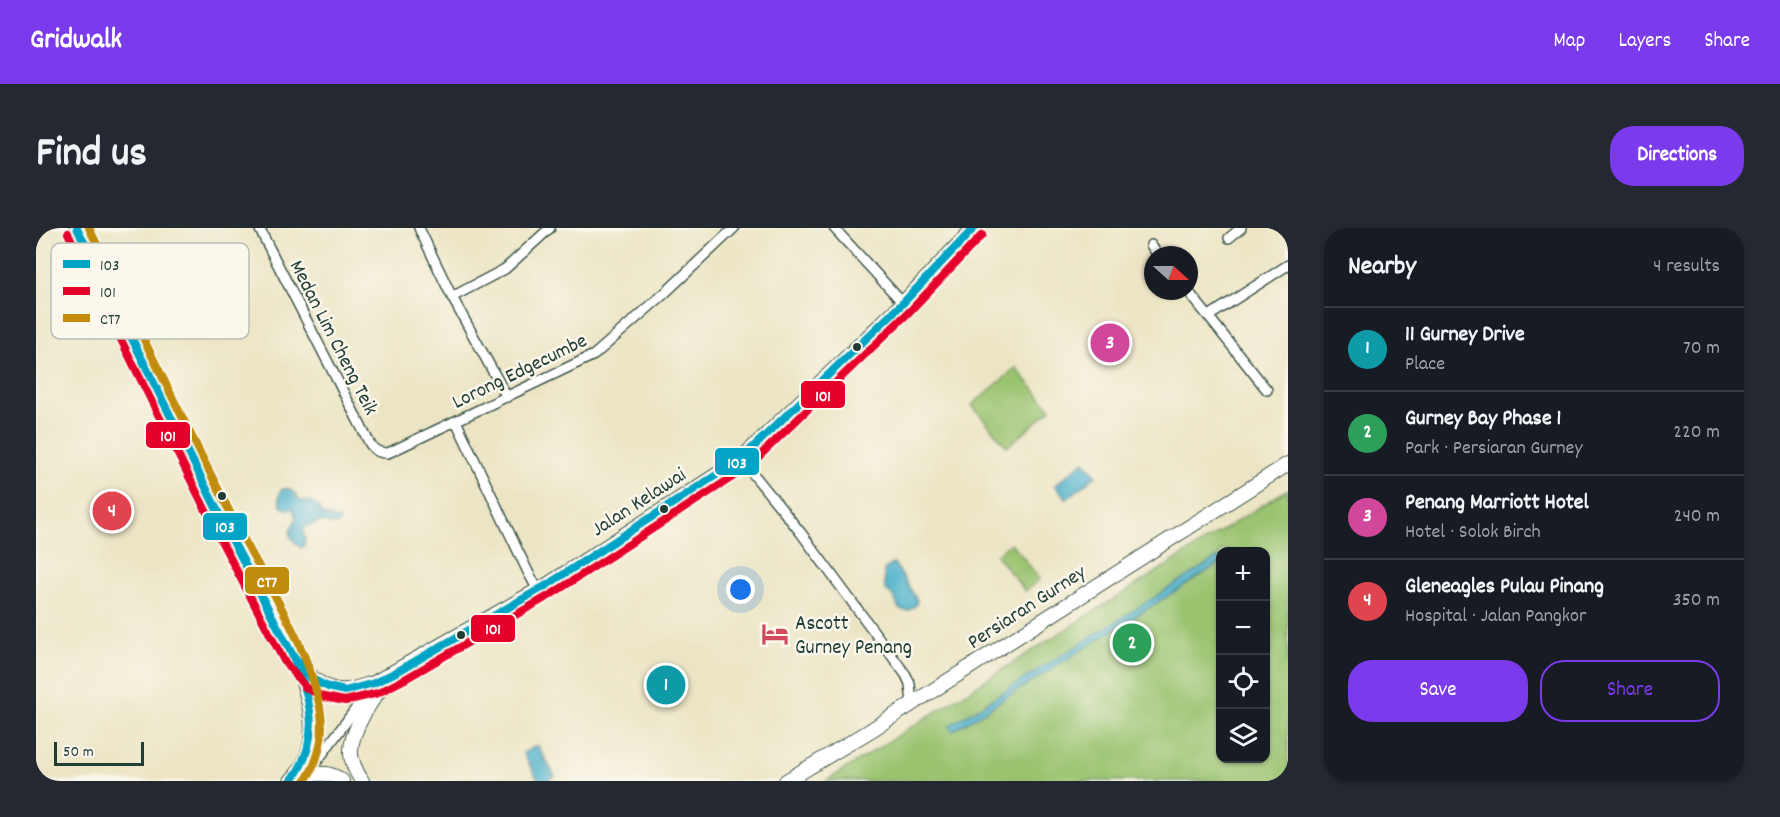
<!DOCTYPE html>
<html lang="en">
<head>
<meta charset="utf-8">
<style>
  body { margin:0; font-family:Dekko,sans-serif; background:#242831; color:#f1f3f6 }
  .controls { position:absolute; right:18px; bottom:18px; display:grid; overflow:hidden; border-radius:12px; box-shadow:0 2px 4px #0004 }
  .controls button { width:54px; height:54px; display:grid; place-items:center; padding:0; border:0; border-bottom:2px solid #363941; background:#171b24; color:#f1f3f6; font:30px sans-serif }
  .compass { position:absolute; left:1108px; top:18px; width:54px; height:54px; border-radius:50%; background:#171b24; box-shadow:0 2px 4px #0004; rotate:111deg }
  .scale { position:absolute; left:18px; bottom:15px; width:90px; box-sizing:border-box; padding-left:6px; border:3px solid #1f3d34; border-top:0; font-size:16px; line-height:21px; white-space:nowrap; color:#1f3d34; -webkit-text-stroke:4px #fbf7ec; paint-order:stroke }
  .you { position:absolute; left:705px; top:362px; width:21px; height:21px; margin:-15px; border:4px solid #fff; border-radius:50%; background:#1a73e8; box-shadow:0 0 0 9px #1a73e833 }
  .badge { display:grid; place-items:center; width:39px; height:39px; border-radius:50%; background:#7c3aed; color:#fff; font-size:20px; font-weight:700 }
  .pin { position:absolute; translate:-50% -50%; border:3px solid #fff; box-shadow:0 2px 6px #0006 }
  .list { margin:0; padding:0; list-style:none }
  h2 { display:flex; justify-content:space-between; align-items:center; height:78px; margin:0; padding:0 24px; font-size:26px }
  h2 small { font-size:20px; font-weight:400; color:#9ea1a6 }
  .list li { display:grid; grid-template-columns:39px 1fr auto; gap:18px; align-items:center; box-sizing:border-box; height:84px; padding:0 24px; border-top:2px solid #363941 }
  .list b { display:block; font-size:22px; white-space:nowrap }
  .list p { margin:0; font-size:20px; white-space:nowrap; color:#9ea1a6 }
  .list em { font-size:20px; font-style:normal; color:#9ea1a6 }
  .actions { display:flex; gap:12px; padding:18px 24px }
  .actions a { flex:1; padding:14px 0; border:2px solid #7c3aed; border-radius:24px; text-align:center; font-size:21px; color:#7c3aed }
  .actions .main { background:#7c3aed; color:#fff }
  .icon { flex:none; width:33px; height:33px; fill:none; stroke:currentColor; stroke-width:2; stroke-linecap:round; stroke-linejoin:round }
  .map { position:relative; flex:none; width:1252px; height:553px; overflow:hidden; border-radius:24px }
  header { display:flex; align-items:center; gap:36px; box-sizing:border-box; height:84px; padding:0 30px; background:#7c3aed; color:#fff }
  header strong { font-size:28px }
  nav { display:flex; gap:33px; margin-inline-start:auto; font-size:21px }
  .intro { display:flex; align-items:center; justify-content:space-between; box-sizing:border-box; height:144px; padding:0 36px }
  h1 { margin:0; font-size:42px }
  .button { padding:15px 27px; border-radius:24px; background:#7c3aed; color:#fff; font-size:21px; font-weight:700 }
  main { display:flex; gap:36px; padding:0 36px }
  aside { flex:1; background:#171b24; border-radius:24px; box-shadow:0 2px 4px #0004 }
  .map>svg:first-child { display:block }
  .green { fill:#9ac36f; stroke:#5c8052; stroke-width:1.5; fill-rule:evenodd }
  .water { fill:#4db1cc; stroke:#367780; stroke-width:1.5 }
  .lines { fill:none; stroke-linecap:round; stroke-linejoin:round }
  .minor-casing { stroke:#3e564a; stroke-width:12 }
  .secondary-casing { stroke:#3e564a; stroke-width:16 }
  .minor { stroke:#fff; stroke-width:9 }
  .secondary { stroke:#fff; stroke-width:14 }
  .bus-1-casing { stroke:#fbf7ec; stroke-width:12 }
  .bus-2-casing { stroke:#fbf7ec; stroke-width:12 }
  .bus-3-casing { stroke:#fbf7ec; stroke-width:12 }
  .bus-1 { stroke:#02a4c6; stroke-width:8 }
  .bus-2 { stroke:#e4002b; stroke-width:8 }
  .bus-3 { stroke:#c18c0d; stroke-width:8 }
  .bus-dot { fill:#1f3d34; stroke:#fbf7ec; stroke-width:2 }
  .labels { text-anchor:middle; stroke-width:5; stroke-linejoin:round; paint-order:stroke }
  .street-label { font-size:21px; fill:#1f3d34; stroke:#fbf7ec }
  .poi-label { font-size:21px; fill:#1f3d34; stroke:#fbf7ec; text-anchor:start }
  .key { fill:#fbf7ec; stroke:#b9bfb5; stroke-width:1.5 }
  .key-label { font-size:16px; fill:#1f3d34 }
  .line-badge { stroke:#fbf7ec; stroke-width:2 }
  .badge-label { font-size:16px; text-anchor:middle; font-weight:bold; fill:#fff }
</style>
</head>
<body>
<header>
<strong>Gridwalk</strong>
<nav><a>Map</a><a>Layers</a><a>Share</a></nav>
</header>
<div class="intro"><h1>Find us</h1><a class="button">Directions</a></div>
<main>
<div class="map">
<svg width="1252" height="553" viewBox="0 0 1252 553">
  <rect width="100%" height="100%" fill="#fbf7ec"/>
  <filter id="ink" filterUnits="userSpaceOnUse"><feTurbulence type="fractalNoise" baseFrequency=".0167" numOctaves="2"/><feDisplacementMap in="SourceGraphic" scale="12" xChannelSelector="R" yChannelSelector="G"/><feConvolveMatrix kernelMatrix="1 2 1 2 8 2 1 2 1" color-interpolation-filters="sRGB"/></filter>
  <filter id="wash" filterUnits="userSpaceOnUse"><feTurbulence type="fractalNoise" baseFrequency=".008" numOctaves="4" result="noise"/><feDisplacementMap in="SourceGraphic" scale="24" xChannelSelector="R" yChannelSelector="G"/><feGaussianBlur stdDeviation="1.35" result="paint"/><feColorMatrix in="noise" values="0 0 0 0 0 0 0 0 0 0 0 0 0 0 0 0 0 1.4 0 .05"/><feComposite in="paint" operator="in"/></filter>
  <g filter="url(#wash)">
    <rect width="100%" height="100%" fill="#ece5c5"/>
    <g class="green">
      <path d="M 980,140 L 1015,181 L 971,219 L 936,177 Z"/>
      <path d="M 1252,261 L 1252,553 L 790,553 ZM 1184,323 L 1230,323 L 1230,530 L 1184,530 Z"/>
      <path d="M 975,315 L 1004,351 L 989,363 L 960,327 Z"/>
    </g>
    <g class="water">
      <path d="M 1048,233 L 1060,247 L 1031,271 L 1019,257 Z"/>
      <path d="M 252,260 L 260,266 L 264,273 C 273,272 277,274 284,280 L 284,285 L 298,291 L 302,290 L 304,294 L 301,297 L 283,294 L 269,299 L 267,304 L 269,311 L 268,318 L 265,320 C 251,308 251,307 260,291 L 257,281 L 250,281 L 245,278 L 243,269 L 245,262 Z"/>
      <path d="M 1184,328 L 1184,335 L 917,503 L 913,498 Z"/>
      <path d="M 858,335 L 881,372 L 880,377 L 872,383 L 863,381 L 858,369 L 849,361 L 848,342 Z"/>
      <path d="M 501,517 L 519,548 L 510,553 L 503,553 L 487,525 Z"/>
    </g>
  </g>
  <g filter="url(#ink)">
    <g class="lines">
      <defs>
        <g id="minor">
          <path d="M 223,0 L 334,216 C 339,223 343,225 352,225 L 558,127 L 629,65 L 698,0"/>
          <path d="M 383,0 L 416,69 L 471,169"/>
          <path d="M 798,0 L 867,75"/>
          <path d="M 1193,10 L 1205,0"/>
          <path d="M 1115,17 L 1122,27"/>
          <path d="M 1152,63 L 1231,162"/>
          <path d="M 416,69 L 469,41 L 514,0"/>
          <path d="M 1173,88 L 1252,37"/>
          <path d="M 420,193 L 492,344 L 502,362"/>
          <path d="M 705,231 L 765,305 L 870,447 L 874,456 L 876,476"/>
          <path d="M 270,548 L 338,456"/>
        </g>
        <g id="secondary">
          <path d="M 41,0 C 92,102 141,204 193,305 C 220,358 264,424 274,482 C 279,508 274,534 255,553"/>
          <path d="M 257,428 C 271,445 286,465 311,462 C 320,461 329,457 338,455 L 511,357 L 705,231 L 867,75 L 938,0"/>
          <path d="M 263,553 C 277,544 293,543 306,553"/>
          <path d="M 326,553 C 322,547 318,539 316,532 C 309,508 339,465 355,450"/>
          <path d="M 750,553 L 832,504 L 1252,236"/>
        </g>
      </defs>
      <use href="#minor" class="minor-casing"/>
      <use href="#secondary" class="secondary-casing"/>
      <use href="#minor" class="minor"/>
      <use href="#secondary" class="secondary"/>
      <defs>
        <g id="bus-1">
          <path d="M 41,0 L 191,302 L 257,428 L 276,451 L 292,459 L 309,463 L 338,455 L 364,442 L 511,357 L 705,231 L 867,75 L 938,0"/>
          <path d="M 255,424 C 275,468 287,512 255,553"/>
        </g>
        <path id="bus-2" d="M 32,5 L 182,307 L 248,433 L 270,460 L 288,469 L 309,473 L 342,465 L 369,451 L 516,366 L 712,239 L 874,83 L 946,7"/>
        <path id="bus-3" d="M 53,0 C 102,99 150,199 201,298 C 231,357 271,414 284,479 C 289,506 284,531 269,553"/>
      </defs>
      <use href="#bus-1" class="bus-1-casing"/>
      <use href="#bus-2" class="bus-2-casing"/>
      <use href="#bus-3" class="bus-3-casing"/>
      <use href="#bus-1" class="bus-1"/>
      <use href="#bus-2" class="bus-2"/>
      <use href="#bus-3" class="bus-3"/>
    </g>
  </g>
  <defs>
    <symbol id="hotel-bare" viewBox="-9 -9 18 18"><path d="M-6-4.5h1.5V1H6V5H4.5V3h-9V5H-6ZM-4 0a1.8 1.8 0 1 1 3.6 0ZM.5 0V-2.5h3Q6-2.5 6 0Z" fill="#d1495b" stroke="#fbf7ec" stroke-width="2.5" paint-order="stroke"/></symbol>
  </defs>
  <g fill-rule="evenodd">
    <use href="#hotel-bare" x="720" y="387" width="38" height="38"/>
  </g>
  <g class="bus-dot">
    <circle cx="821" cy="119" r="5"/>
    <circle cx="186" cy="268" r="5"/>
    <circle cx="628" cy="281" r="5"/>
    <circle cx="425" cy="407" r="5"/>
  </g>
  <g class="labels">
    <g class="street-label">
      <text transform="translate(299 109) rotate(63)" y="7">Medan Lim Cheng Teik</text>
      <text transform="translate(483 142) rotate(-26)" y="7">Lorong Edgecumbe</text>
      <text transform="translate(602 273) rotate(-33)" y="7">Jalan Kelawai</text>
      <text transform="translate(990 378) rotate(-33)" y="7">Persiaran Gurney</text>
    </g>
    <g class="poi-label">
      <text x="759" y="401">Ascott<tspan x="759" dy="24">Gurney Penang</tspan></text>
    </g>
  </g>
  <rect x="15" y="15" width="198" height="96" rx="9" class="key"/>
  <rect x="27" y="32" width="27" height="8" fill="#02a4c6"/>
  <rect x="27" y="59" width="27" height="8" fill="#e4002b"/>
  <rect x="27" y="86" width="27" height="8" fill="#c18c0d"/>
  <g class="key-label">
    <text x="64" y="42">103</text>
    <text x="64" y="69">101</text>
    <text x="64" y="96">CT7</text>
  </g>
  <g class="line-badge">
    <rect x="764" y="152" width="46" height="29" rx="6" fill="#e4002b"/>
    <rect x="109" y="193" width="46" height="28" rx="6" fill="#e4002b"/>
    <rect x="678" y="219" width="46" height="29" rx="6" fill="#02a4c6"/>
    <rect x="166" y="284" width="46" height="29" rx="6" fill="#02a4c6"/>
    <rect x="208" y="338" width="46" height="29" rx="6" fill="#c18c0d"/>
    <rect x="434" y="386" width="46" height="29" rx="6" fill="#e4002b"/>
  </g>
  <g class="badge-label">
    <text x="787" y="173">101</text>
    <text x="132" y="213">101</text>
    <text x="701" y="240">103</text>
    <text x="189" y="304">103</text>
    <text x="231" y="359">CT7</text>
    <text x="457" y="406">101</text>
  </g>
</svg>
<div class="controls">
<button>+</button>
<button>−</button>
<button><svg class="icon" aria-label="locate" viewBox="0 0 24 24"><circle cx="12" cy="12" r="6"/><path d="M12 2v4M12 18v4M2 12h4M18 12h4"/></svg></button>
<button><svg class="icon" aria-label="layers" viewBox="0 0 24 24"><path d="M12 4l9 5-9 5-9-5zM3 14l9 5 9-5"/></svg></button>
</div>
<svg class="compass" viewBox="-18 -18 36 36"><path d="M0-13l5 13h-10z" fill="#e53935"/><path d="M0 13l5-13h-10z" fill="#9ea1a6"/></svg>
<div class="scale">50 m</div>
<div class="you"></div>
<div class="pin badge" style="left:630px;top:457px;background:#0f9aa8">1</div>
<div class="pin badge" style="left:1096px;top:415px;background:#2e9e5b">2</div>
<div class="pin badge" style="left:1074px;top:115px;background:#d1479c">3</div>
<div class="pin badge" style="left:76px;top:283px;background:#e0444e">4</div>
</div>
<aside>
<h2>Nearby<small>4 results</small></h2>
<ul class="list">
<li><span class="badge" style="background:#0f9aa8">1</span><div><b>11 Gurney Drive</b><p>Place</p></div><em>70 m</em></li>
<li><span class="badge" style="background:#2e9e5b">2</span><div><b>Gurney Bay Phase 1</b><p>Park · Persiaran Gurney</p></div><em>220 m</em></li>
<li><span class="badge" style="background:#d1479c">3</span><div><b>Penang Marriott Hotel</b><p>Hotel · Solok Birch</p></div><em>240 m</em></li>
<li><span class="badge" style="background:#e0444e">4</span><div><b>Gleneagles Pulau Pinang</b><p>Hospital · Jalan Pangkor</p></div><em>350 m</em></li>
</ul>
<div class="actions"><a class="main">Save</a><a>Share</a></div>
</aside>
</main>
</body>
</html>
